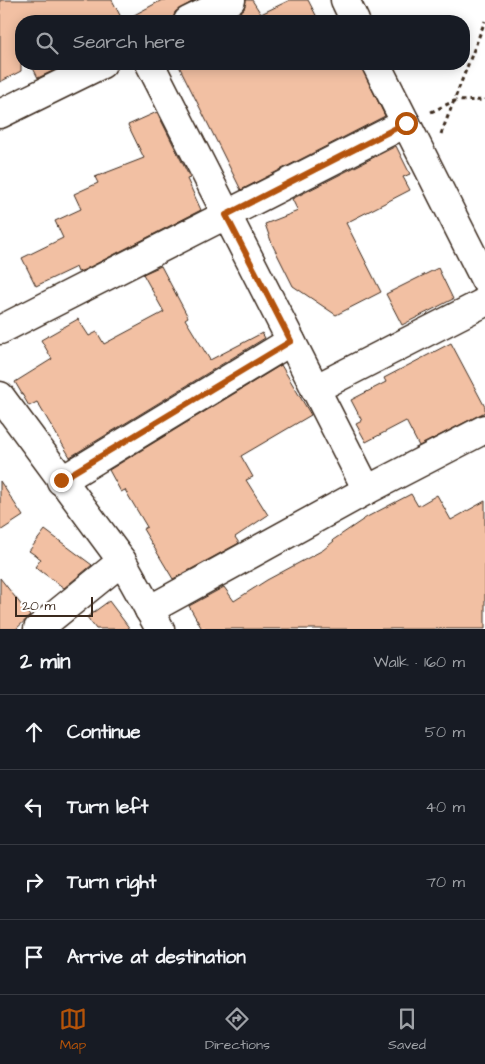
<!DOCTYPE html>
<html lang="en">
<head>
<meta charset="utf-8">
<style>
  body { margin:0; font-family:"Architects Daughter",sans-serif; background:#242831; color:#f1f3f6 }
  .scale { position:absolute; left:15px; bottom:12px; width:78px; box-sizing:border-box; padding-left:5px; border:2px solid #3b2a1e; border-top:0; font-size:14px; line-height:18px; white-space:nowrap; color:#3b2a1e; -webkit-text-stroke:4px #fff; paint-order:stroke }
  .stop { position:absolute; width:15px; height:15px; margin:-11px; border:4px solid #b45309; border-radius:50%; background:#fff }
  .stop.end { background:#b45309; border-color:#fff; box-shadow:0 1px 5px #0008 }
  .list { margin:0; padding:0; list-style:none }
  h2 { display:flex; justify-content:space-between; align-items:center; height:65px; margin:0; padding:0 20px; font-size:21px }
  h2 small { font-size:16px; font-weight:400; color:#9ea1a6 }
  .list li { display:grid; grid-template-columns:32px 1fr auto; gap:15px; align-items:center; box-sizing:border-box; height:75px; padding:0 20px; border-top:1px solid #363941 }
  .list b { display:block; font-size:19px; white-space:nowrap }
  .list em { font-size:16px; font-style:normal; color:#9ea1a6 }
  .icon { flex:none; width:28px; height:28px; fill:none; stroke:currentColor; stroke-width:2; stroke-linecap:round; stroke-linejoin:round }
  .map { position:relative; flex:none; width:485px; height:629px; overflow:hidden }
  .search { position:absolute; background:#171b24; box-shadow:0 2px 12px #0003; left:15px; right:15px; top:15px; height:55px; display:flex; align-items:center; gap:12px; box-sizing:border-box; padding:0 18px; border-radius:20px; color:#9ea1a6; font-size:19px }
  .sheet { height:365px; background:#171b24 }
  nav { display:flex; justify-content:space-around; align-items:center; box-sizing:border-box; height:70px; border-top:1px solid #363941; background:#171b24; font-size:14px; color:#9ea1a6 }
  nav a { display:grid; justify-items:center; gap:2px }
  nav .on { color:#b45309 }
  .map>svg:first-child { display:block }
  .building { fill:#f2c0a3; stroke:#3b2a1e }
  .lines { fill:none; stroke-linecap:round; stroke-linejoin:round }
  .minor-casing { stroke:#3b2a1e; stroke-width:31 }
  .tertiary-casing { stroke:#3b2a1e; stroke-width:31 }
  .path { stroke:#3b2a1e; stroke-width:3; stroke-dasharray:4 4; stroke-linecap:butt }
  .minor { stroke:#fff; stroke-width:28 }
  .tertiary { stroke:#fff; stroke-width:28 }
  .route { stroke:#b45309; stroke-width:6 }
</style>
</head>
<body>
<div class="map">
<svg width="485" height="629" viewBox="0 0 485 629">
  <rect width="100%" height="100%" fill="#fff"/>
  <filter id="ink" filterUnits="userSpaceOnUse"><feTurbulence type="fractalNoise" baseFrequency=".02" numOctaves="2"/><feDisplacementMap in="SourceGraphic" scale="10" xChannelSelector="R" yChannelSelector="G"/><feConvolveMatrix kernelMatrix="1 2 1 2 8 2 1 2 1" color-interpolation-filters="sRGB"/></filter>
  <g filter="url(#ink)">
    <g class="building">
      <path d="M 0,0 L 112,0 L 123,21 L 162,0 L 195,0 L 175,12 L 173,21 L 21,21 L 21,71 L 0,82 Z"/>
      <path d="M 246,0 L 252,0 L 261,14 L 290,0 L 308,0 L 319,21 L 223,21 L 244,9 Z"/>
      <path d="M 31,64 L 67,64 L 38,78 Z"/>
      <path d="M 178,64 L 360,64 L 385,116 L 241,190 Z"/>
      <path d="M 157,112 L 190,178 L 187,179 L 201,210 L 84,270 L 78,272 L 76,267 L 36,286 L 22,258 L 63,238 L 55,221 L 81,209 L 74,194 L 98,183 L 95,177 L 144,158 L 128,125 Z"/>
      <path d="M 396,146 L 410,174 L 403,177 L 410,190 L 346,223 L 381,292 L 336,315 L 293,286 L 272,244 L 265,224 L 298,211 L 292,199 Z"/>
      <path d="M 161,266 L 188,317 L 185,319 L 210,360 L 262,333 L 265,338 L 70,457 L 37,402 L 29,406 L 15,382 L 52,359 L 41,340 L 78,319 L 89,336 L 97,332 L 104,344 L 164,312 L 143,274 Z"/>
      <path d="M 438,268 L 453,299 L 402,325 L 386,294 Z"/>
      <path d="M 451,343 L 485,407 L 485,412 L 419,446 L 406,421 L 366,442 L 356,424 L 362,421 L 351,400 L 386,382 L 384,378 Z"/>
      <path d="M 281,365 L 311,415 L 241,456 L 253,477 L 246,480 L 268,515 L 235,537 L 239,543 L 173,579 L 143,529 L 147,527 L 125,490 L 121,492 L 109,470 Z"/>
      <path d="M 0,481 L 23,516 L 0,531 Z"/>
      <path d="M 411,494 L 418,506 L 437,495 L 451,520 L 485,501 L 485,629 L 202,629 L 189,606 L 224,587 L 234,601 L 267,580 L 323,550 L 334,541 L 333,540 L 367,517 Z"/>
      <path d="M 45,530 L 92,565 L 64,588 L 35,567 L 41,559 L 29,551 Z"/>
      <path d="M 0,578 L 30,616 L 16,629 L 0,629 Z"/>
      <path d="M 109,601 L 130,629 L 96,629 L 87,617 Z"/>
    </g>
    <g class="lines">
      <defs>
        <g id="minor">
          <path d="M 345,0 L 355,21"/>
          <path d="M 188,21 L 231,0"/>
          <path d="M 150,64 L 367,490"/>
          <path d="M 376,64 L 485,280"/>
          <path d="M 0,114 L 102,64"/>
          <path d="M 0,330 L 406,123"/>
          <path d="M 315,389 L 485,302"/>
          <path d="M 61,481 L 291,341"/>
          <path d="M 149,610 L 367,490 L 485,429"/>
          <path d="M 38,629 L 122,561"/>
        </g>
        <path id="tertiary" d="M 0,396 L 122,561 L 160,629"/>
      </defs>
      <use href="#minor" class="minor-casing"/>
      <use href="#tertiary" class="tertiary-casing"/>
      <g class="path">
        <path d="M 431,112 L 454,101 L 485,100"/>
        <path d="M 441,134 L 485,21"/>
      </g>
      <use href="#minor" class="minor"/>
      <use href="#tertiary" class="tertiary"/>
    </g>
  </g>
  <g class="lines" filter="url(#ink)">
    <path class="route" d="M 61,480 L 291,341 L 226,215 L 406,123"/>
  </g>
</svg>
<div class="scale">20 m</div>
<div class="stop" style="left:406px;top:123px"></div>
<div class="stop end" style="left:61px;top:480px"></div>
<div class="search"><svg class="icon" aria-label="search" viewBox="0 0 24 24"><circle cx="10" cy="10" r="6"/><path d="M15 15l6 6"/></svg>Search here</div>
</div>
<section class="sheet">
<h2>2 min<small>Walk · 160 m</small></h2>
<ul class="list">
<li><svg class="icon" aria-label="ahead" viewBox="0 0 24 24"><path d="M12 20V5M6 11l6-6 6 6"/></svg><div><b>Continue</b></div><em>50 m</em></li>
<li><svg class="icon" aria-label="left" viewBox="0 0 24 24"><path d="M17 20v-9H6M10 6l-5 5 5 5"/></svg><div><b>Turn left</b></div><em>40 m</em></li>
<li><svg class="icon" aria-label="right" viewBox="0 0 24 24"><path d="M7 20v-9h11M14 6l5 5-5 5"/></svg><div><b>Turn right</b></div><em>70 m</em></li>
<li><svg class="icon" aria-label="arrive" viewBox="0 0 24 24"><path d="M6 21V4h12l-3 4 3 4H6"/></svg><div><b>Arrive at destination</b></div></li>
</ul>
</section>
<nav>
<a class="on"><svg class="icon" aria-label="map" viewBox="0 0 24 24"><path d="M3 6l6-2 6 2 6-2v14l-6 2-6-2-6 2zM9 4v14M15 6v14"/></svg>Map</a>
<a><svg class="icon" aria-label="directions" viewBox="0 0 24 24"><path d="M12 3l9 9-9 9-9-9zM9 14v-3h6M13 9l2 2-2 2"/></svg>Directions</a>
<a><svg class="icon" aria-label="saved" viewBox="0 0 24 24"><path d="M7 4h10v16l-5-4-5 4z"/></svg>Saved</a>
</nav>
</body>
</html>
